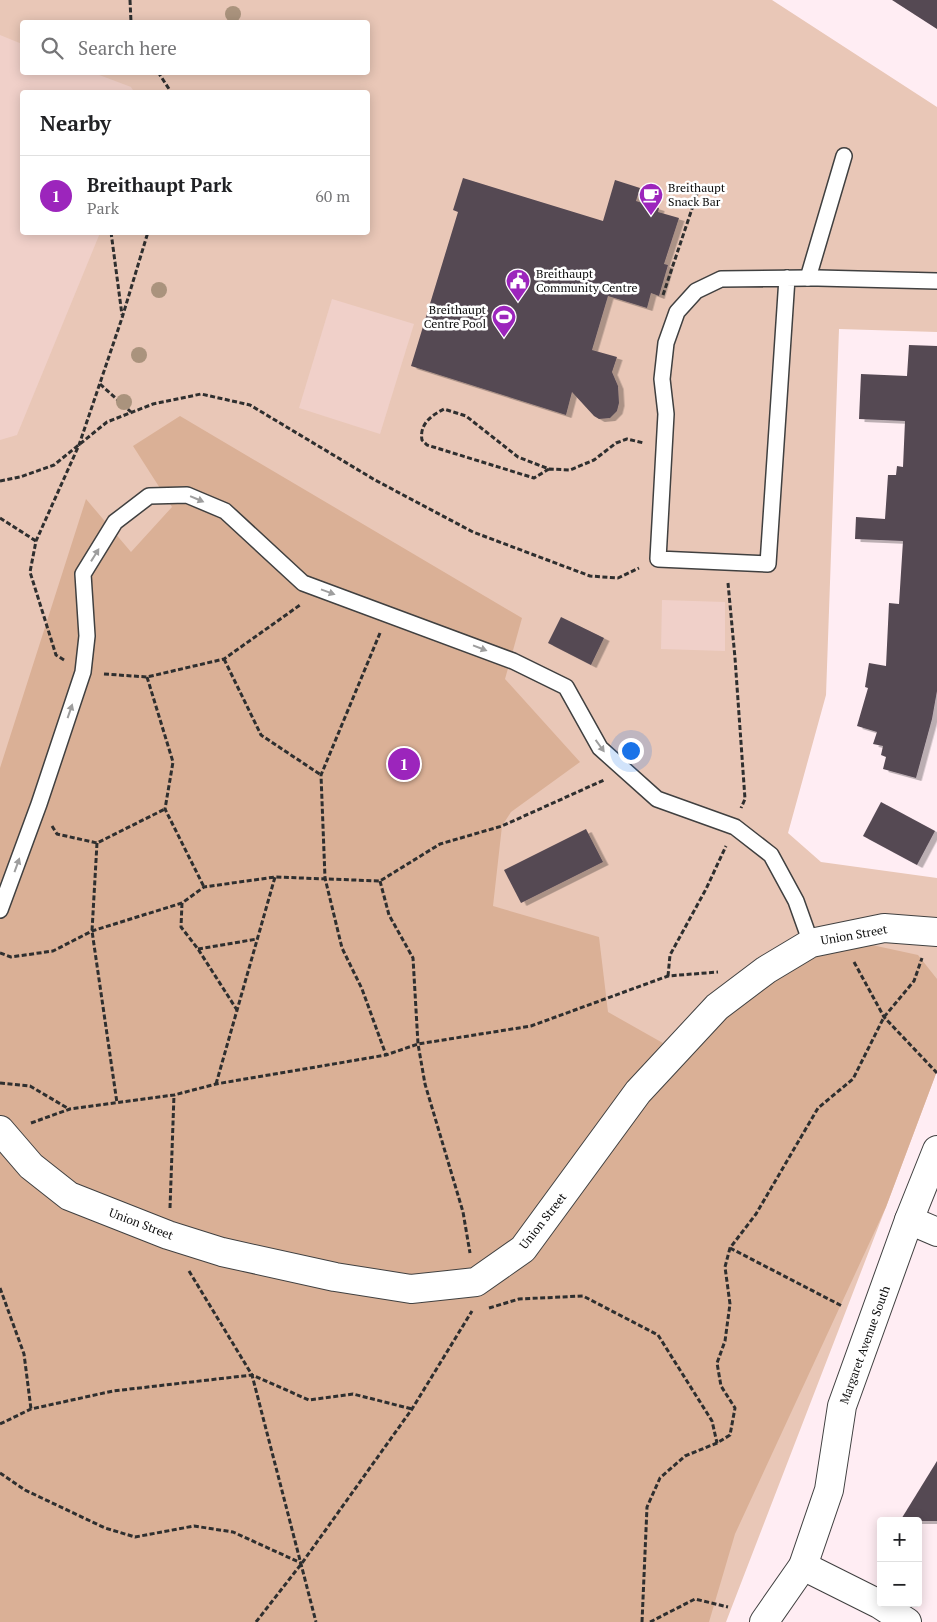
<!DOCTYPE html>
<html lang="en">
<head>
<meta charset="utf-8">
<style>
  body { margin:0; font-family:"PT Serif",serif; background:#f2f2f2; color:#202124 }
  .controls { position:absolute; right:15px; bottom:15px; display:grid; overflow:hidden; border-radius:5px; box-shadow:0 2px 12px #0003 }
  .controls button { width:45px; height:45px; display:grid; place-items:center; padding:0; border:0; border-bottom:1px solid #e0e0e0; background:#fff; color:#202124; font:25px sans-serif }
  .you { position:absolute; left:630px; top:750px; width:18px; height:18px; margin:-12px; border:4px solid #fff; border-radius:50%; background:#1a73e8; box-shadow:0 0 0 8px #1a73e833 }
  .badge { display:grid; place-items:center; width:32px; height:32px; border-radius:50%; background:#9c25bc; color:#fff; font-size:16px; font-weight:700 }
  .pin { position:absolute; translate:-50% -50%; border:2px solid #fff; box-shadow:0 1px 5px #0006 }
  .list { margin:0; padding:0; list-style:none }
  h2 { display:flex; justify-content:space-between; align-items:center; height:65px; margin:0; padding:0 20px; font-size:21px }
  h2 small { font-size:16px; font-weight:400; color:#757577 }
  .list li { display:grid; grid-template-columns:32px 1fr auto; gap:15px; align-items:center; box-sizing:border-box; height:80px; padding:0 20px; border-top:1px solid #e0e0e0 }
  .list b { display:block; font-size:19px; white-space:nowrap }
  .list p { margin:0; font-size:16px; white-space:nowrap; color:#757577 }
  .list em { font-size:16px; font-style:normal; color:#757577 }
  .icon { flex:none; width:28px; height:28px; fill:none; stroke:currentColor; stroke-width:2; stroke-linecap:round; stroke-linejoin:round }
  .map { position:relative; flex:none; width:937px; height:1622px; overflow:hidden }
  .search { position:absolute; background:#fff; box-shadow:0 2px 12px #0003; left:20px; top:20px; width:350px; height:55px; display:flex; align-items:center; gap:12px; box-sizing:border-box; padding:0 18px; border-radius:5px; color:#757577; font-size:19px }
  .panel { position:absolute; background:#fff; box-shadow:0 2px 12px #0003; left:20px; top:90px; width:350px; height:145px; border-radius:5px }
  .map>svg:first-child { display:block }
  .green { fill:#e9c7b7; fill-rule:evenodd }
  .forest { fill:#dab096 }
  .pitch { fill:#f0d0c9 }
  .building { fill:#554953; filter:url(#shadow) }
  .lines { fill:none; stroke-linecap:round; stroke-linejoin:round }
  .service-casing { stroke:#404040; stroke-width:18 }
  .minor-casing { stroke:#404040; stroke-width:30 }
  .tertiary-casing { stroke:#404040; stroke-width:30 }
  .path { stroke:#2f2f2f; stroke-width:3; stroke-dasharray:5 2.5; stroke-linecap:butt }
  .service { stroke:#fff; stroke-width:15 }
  .minor { stroke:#fff; stroke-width:28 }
  .tertiary { stroke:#fff; stroke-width:28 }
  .tree { fill:#aa937d }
  .oneway { fill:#9e9e9e }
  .labels { text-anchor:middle; stroke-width:5; stroke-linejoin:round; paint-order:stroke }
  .poi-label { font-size:12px; fill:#0d0d0d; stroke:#fff; text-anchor:start }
  .street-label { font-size:12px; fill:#0d0d0d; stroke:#fff }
</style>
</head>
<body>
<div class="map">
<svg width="937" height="1622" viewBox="0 0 937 1622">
  <defs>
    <filter id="shadow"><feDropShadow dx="5.5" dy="3" stdDeviation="0" flood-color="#0004"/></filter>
  </defs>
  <rect width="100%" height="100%" fill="#ffedf3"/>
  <path class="green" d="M 0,0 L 772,0 L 937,107 L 937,332 L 839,329 L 826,695 L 788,833 L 821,862 L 937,878 L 937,1071 L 886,1207 L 726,1622 L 0,1622 ZM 22,22 L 368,22 L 368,72 L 22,72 ZM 22,92 L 368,92 L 368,232 L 22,232 Z"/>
  <path class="forest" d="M 180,416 L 522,618 L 505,679 L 580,762 L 511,812 L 502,826 L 493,906 L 599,937 L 608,1012 L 677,1051 L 766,970 L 858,942 L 918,955 L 937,979 L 937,1071 L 886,1207 L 735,1534 L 709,1622 L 0,1622 L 0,768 L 86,499 L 131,552 L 172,507 L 133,446 Z"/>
  <g class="pitch">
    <path d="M 0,35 L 22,44 L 22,72 L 94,73 L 131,87 L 134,92 L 22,92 L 22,232 L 100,233 L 17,435 L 0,440 Z"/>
    <path d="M 332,299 L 414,324 L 380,434 L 299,408 Z"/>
    <path d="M 662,600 L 725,602 L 725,651 L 661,649 Z"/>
  </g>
  <g class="building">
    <path d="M 892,0 L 937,0 L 937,29 Z"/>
    <path d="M 463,178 L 603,221 L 615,180 L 640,188 L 636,201 L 659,208 L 658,212 L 679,218 L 664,264 L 668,265 L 659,296 L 651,293 L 647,308 L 608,296 L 592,350 L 617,357 L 612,372 L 618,386 L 619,403 L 617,411 L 610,418 L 599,419 L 594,416 L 572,392 L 566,415 L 411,366 L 458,212 L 453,210 Z"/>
    <path d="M 909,345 L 937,346 L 937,691 L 932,719 L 916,778 L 883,769 L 886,757 L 881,755 L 883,746 L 873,744 L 877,732 L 857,726 L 868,688 L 865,687 L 869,663 L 886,666 L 889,603 L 899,604 L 903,541 L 855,539 L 856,517 L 885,519 L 888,475 L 896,475 L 897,466 L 903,467 L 905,421 L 859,419 L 861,374 L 907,376 Z"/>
    <path d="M 561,617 L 604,638 L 591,665 L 548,643 Z"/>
    <path d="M 881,802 L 935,831 L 917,865 L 863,836 Z"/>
    <path d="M 586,829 L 603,862 L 521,903 L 504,870 Z"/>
    <path d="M 937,1461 L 937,1521 L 900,1521 Z"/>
  </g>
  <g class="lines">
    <defs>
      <g id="service">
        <path d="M 787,278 L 768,564 L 658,559 L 666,414 L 662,379 L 666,343 L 677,312 L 696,291 L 721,279 L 808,278 L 818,278 L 937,281"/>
        <path d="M 808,278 L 844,156"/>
        <path d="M 0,910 L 39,804 L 83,672 L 87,636 L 83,574 L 115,522 L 149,496 L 187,495 L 225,511 L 303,583 L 513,661 L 566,687 L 600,748 L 657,799 L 735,827 L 771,855 L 796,901 L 811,943"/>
      </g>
      <g id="minor">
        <path d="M 0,1130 L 31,1166 L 69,1196 L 168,1235 L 222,1252 L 335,1277 L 411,1289 L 476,1282 L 523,1249 L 638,1092 L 717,1007 L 766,970 L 811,943 L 884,928 L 937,932"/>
        <path d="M 909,1220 L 937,1232"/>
      </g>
      <g id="tertiary">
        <path d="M 803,1566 L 879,1604 L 907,1622"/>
        <path d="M 764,1622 L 803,1566 L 829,1490 L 842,1406 L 909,1220 L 937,1150"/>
      </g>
    </defs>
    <use href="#service" class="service-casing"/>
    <use href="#minor" class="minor-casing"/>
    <use href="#tertiary" class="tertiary-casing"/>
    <g class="path">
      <path d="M 130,0 L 131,22"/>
      <path d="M 158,72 L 171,92"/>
      <path d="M 111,232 L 122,315"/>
      <path d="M 663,295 L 700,185"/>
      <path d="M 100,384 L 131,412"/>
      <path d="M 549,469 L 534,478 L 427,445 L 422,440 C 419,424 432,415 444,409 L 466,416 L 518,457 L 549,469 L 570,470 L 594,460 L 616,443 L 627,439 L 644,443"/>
      <path d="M 0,481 L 20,477 L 54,465 L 107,422 L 153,404 L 201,394 L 250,405 L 375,480 L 473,532 L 590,576 L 618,578 L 639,568"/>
      <path d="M 0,518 L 36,541"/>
      <path d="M 728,583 L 735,658 L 745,799 L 741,808"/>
      <path d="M 380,633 L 321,775 L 325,878 L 342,948 L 362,989 L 386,1055"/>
      <path d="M 224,659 L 261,735 L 321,775"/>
      <path d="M 64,660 L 56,655 L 30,572 L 36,541 L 79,445 L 122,318 L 148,232"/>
      <path d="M 104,674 L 147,677 L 224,659 L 300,605"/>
      <path d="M 147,677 L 173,762 L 165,809 L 204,887"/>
      <path d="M 52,826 L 57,834 L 97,843 L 165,809"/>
      <path d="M 97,843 L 92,931 L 117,1103"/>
      <path d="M 380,881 L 389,915 L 413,958 L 418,1044 L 425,1084 L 463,1212 L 470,1253"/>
      <path d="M 182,903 L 181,927 L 198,949 L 237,1010"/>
      <path d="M 198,949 L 257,939"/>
      <path d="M 0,953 L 11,957 L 53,951 L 92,931 L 182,903 L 204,887 L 275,877 L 380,881 L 440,844 L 502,826 L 604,780"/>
      <path d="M 854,962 L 884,1017 L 937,1073"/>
      <path d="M 668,976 L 670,955 L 706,889 L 726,846"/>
      <path d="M 0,1083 L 30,1086 L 69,1109"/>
      <path d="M 216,1084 L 275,877"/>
      <path d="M 31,1123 L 70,1109 L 174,1095 L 216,1084 L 386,1055 L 418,1044 L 531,1026 L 668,976 L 718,972"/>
      <path d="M 170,1208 L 174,1095"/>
      <path d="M 730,1248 L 842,1306"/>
      <path d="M 189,1271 L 252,1375 L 316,1622"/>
      <path d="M 0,1288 L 24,1354 L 31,1409"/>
      <path d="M 489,1308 L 519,1299 L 583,1296 L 658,1335 L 712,1421 L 717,1443"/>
      <path d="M 0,1424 L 31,1409 L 113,1391 L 252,1375 L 309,1400 L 353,1394 L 412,1409"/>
      <path d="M 0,1473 L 25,1490 L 105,1528 L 135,1537 L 194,1526 L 233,1532 L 301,1563"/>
      <path d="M 256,1622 L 302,1563 L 412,1409 L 472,1311"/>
      <path d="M 642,1622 L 647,1507 L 660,1478 L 685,1456 L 717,1443 L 730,1435 L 735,1408 L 721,1386 L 717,1363 L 725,1341 L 730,1304 L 725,1267 L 730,1248 L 756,1214 L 818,1108 L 853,1079 L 884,1017 L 914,981 L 922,958"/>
      <path d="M 650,1622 L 695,1599 L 728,1607"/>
    </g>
    <use href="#service" class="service"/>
    <use href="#minor" class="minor"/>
    <use href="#tertiary" class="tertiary"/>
  </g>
  <g class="tree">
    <circle cx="233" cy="14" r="8"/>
    <circle cx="159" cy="290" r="8"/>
    <circle cx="139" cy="355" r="8"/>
    <circle cx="124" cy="402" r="8"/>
  </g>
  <defs><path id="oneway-solid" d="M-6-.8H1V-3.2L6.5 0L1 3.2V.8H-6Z" transform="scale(1.25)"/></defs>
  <g class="oneway">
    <use href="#oneway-solid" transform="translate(197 499) rotate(23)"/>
    <use href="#oneway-solid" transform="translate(95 555) rotate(-58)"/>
    <use href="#oneway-solid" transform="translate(328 592) rotate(20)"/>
    <use href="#oneway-solid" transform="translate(480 648) rotate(21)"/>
    <use href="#oneway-solid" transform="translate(70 711) rotate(-71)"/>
    <use href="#oneway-solid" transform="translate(600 746) rotate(54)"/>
    <use href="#oneway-solid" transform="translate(17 865) rotate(-70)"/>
  </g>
  <defs>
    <symbol id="cafe-pin" viewBox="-11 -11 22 30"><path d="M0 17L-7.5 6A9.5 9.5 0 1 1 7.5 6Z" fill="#9c25bc" stroke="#fff"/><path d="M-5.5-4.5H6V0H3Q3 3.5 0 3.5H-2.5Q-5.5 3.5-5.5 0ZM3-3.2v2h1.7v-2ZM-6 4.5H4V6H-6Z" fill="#fff"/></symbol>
    <symbol id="civic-pin" viewBox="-11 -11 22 30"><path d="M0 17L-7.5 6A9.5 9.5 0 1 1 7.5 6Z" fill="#9c25bc" stroke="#fff"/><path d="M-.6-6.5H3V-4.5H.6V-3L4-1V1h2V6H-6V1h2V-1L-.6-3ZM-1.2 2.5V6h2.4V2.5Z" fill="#fff"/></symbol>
    <symbol id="stadium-pin" viewBox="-11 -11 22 30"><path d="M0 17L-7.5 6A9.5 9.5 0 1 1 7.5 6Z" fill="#9c25bc" stroke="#fff"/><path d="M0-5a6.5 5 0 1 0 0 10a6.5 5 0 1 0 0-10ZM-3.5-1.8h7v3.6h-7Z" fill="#fff"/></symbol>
  </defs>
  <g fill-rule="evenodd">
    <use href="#cafe-pin" x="637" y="181" width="28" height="38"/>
    <use href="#civic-pin" x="504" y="267" width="28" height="38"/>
    <use href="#stadium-pin" x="490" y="303" width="28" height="38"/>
  </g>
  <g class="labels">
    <g class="poi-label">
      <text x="668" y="192">Breithaupt<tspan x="668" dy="14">Snack Bar</tspan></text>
      <text x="536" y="278">Breithaupt<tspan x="536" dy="14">Community Centre</tspan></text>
      <text x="486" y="314" text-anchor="end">Breithaupt<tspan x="486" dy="14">Centre Pool</tspan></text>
    </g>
    <g class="street-label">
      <text transform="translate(854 935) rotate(-10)" y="4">Union Street</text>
      <text transform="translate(543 1221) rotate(-52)" y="4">Union Street</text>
      <text transform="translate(141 1224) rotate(21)" y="4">Union Street</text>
      <text transform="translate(865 1345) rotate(-70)" y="4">Margaret Avenue South</text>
    </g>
  </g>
</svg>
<div class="controls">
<button>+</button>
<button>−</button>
</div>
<div class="you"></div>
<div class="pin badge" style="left:404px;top:764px">1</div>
<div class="search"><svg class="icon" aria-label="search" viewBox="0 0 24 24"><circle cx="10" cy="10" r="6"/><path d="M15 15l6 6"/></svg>Search here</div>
<section class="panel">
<h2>Nearby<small></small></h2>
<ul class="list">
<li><span class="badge">1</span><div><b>Breithaupt Park</b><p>Park</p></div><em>60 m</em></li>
</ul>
</section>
</div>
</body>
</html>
